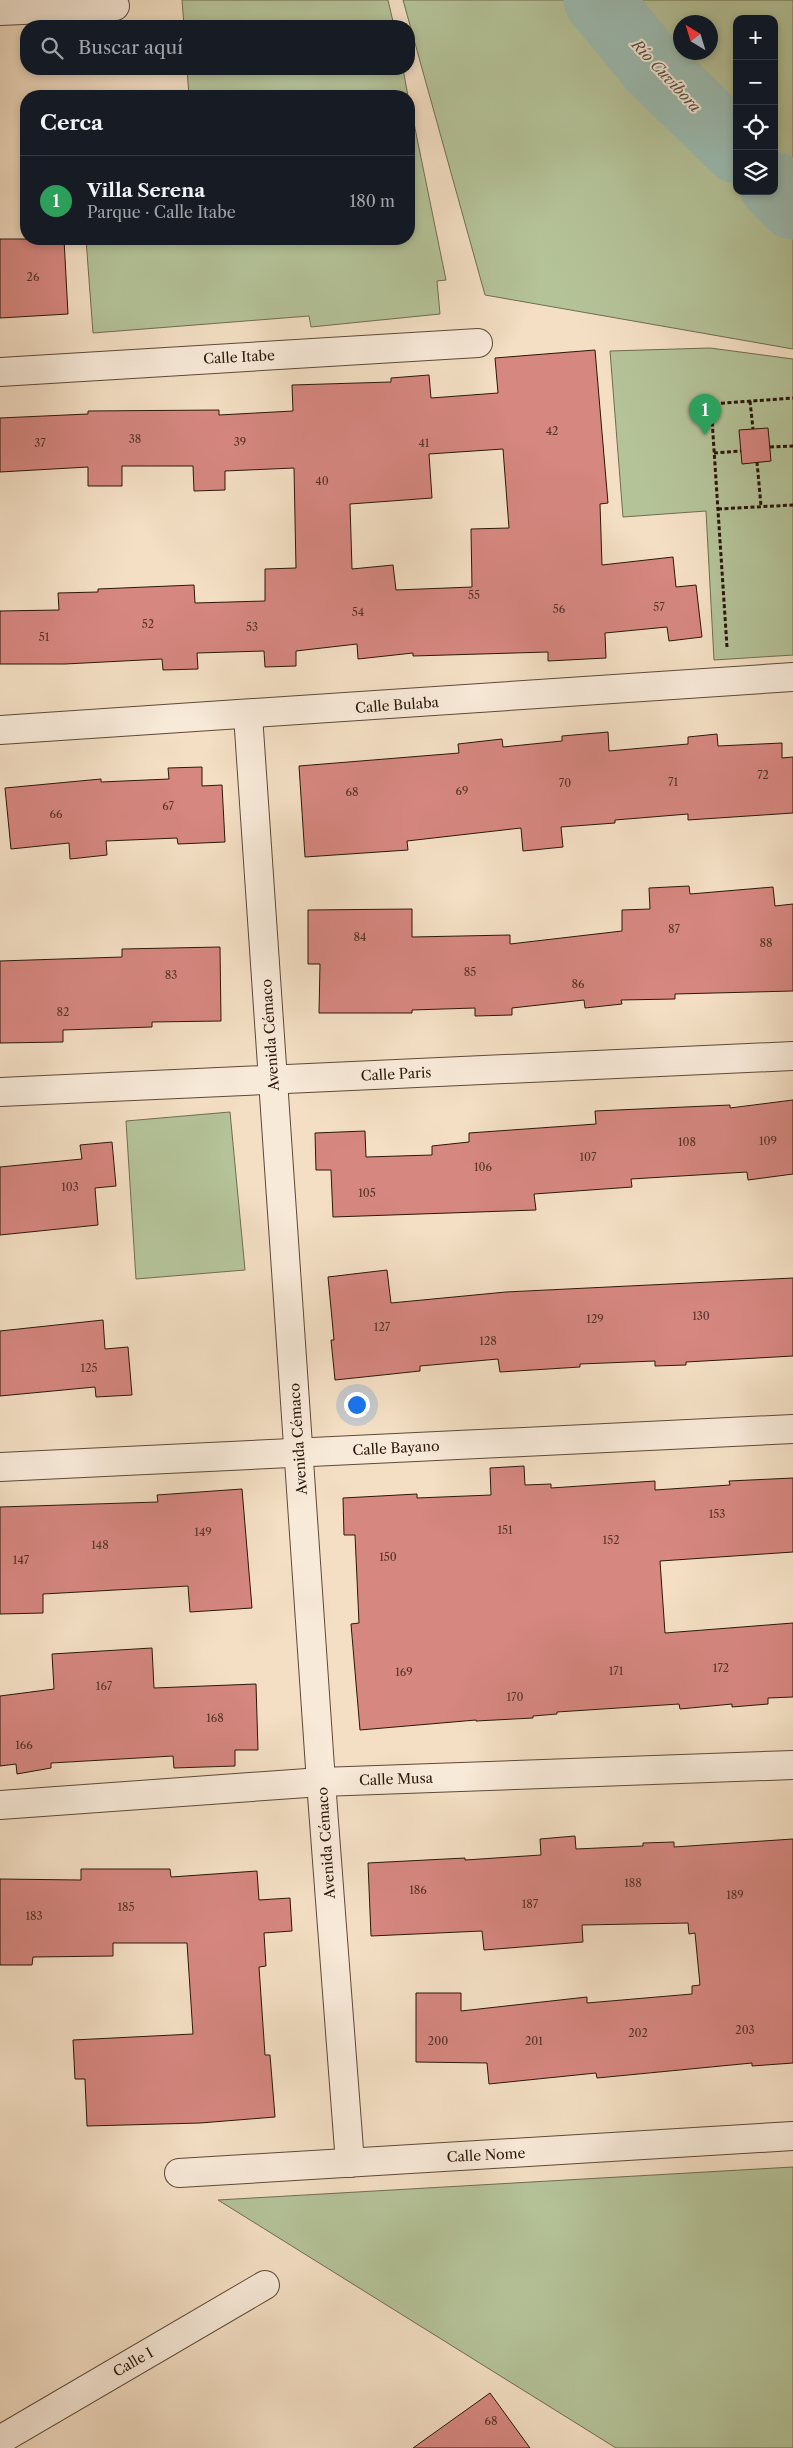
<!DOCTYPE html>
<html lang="es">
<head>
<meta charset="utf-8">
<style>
  body { margin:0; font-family:"Libre Caslon Text",serif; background:#20242c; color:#f1f3f6 }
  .controls { position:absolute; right:15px; top:15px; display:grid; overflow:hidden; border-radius:10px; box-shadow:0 2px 8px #0003 }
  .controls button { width:45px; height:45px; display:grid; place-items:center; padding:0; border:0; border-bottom:1px solid #363941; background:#171b24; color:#f1f3f6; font:25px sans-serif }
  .compass { position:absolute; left:673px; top:15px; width:45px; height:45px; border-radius:50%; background:#171b24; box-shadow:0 2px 8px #0003; rotate:322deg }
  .you { position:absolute; left:356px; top:1404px; width:18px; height:18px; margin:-12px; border:4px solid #fff; border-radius:50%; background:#1a73e8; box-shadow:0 0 0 8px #1a73e833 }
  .badge { display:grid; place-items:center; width:32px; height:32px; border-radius:50%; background:#2563eb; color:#fff; font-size:16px; font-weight:700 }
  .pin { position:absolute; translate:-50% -41px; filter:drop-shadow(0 1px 2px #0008) }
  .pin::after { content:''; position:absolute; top:26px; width:18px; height:15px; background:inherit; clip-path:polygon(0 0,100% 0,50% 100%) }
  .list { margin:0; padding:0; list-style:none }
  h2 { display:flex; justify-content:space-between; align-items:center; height:65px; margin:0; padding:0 20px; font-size:21px }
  h2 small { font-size:16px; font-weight:400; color:#9ea1a6 }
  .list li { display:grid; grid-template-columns:32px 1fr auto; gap:15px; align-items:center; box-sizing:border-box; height:90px; padding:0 20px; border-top:1px solid #363941 }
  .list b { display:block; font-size:19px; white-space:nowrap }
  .list p { margin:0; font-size:16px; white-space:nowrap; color:#9ea1a6 }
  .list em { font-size:16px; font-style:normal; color:#9ea1a6 }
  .icon { flex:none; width:28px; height:28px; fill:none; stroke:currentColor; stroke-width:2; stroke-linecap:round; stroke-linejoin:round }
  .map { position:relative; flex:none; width:793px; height:2448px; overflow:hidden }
  .search { position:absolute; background:#171b24; box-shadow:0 2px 8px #0003; left:20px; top:20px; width:395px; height:55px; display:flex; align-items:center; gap:12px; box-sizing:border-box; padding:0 18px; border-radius:20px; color:#9ea1a6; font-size:19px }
  .panel { position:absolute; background:#171b24; box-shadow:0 2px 8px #0003; left:20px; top:90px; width:395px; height:155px; border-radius:20px }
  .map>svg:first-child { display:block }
  .green { fill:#b5c399; stroke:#706d52; fill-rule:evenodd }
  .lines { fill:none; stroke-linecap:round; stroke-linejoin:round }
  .river { stroke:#9cbdb3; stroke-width:69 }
  .building { fill:#d68780; stroke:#2c170a; fill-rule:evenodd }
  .minor-casing { stroke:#5e4938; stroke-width:30 }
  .path { stroke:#2c170a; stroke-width:3; stroke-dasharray:4 2.5; stroke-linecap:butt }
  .minor { stroke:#f8ead9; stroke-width:28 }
  .labels { text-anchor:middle; stroke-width:4; stroke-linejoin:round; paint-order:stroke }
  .number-label { font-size:11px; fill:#563328 }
  .street-label { font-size:14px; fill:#2c170a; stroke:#f8ead9 }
  .water-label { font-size:15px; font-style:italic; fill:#535145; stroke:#f8ead9 }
</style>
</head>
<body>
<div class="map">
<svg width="793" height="2448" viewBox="0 0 793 2448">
  <rect width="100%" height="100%" fill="#f4dfc4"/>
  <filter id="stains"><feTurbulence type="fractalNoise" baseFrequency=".004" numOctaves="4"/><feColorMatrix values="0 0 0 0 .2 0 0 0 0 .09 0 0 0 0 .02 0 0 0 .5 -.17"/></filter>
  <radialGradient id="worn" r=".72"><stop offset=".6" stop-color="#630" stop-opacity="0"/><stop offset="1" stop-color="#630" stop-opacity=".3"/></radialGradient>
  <g class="green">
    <path d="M 182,0 L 388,0 L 394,26 L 184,26 Z"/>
    <path d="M 403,0 L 793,0 L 793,349 L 485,295 ZM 737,19 L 774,19 L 774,191 L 737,191 ZM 680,22 L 710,22 L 710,52 L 680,52 Z"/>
    <path d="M 187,69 L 403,69 L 408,96 L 189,96 Z"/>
    <path d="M 409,99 L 446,280 L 437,281 L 440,314 L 311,327 L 309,316 L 93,333 L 86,239 L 409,239 Z"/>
    <path d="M 710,348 L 793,359 L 793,655 L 714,660 L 706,511 L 623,517 L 610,351 Z"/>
    <path d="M 230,1112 L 245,1270 L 136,1279 L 126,1121 Z"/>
    <path d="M 793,2167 L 793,2448 L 616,2448 L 218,2200 Z"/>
  </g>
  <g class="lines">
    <g class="river">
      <path d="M 598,0 L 653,67 L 737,149"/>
      <path d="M 774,186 L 793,205"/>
    </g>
  </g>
  <g class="building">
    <path d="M 0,239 L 64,239 L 68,314 L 0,318 Z"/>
    <path d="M 595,350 L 608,503 L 600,504 L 602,565 L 673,557 L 676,587 L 696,585 L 702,637 L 669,641 L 667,627 L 605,633 L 606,658 L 548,661 L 548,652 L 413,656 L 413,653 L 358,659 L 357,644 L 296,651 L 296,666 L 265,667 L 264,651 L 197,653 L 198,669 L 163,670 L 162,659 L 65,664 L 0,664 L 0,611 L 59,610 L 58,593 L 98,592 L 98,589 L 194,585 L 195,603 L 265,601 L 265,569 L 296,568 L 294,468 L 225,471 L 225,490 L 194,491 L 193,466 L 122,466 L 122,486 L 88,486 L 88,467 L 0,472 L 0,418 L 88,414 L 88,411 L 219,410 L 219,415 L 293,411 L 292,385 L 391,382 L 391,378 L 429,375 L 431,398 L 498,393 L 495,358 ZM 503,449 L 509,528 L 471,529 L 472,587 L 396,590 L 393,565 L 352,569 L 350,504 L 432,498 L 429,454 Z"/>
    <path d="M 768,428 L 771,461 L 742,464 L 739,430 Z"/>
    <path d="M 608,732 L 609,751 L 688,744 L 688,737 L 717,734 L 718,746 L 782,743 L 782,758 L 793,757 L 793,813 L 688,820 L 688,814 L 615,820 L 615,823 L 561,827 L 563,847 L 523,851 L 521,828 L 407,841 L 408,850 L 305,857 L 299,766 L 459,753 L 458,744 L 502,739 L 503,747 L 562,741 L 562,736 Z"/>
    <path d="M 202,767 L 202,786 L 222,785 L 225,842 L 178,844 L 177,838 L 106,841 L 107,855 L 70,859 L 69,843 L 11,849 L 5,788 L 101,779 L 101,782 L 169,779 L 168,768 Z"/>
    <path d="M 689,886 L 690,894 L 773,887 L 775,906 L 793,904 L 793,991 L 675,994 L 675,999 L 621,1000 L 622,1004 L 585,1008 L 584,1000 L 512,1008 L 512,1015 L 475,1016 L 475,1008 L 412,1010 L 412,1013 L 319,1013 L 320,964 L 308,964 L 308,910 L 412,909 L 412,937 L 510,935 L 510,944 L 622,931 L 622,910 L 650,909 L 649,888 Z"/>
    <path d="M 220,947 L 221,1021 L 152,1022 L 152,1027 L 63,1030 L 63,1042 L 0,1043 L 0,961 L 122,957 L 122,949 Z"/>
    <path d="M 793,1100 L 793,1174 L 748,1180 L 747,1172 L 631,1179 L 632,1187 L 534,1194 L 536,1210 L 333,1217 L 331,1170 L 316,1170 L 315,1133 L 365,1131 L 366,1157 L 432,1155 L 432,1146 L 469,1142 L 469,1133 L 596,1124 L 595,1111 L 730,1105 L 730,1108 Z"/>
    <path d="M 112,1142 L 116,1186 L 95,1188 L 98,1225 L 0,1235 L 0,1167 L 82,1159 L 80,1145 Z"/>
    <path d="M 387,1270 L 391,1303 L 506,1292 L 793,1278 L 793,1356 L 686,1362 L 686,1365 L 655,1366 L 655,1361 L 580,1364 L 580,1367 L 500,1372 L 498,1359 L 420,1366 L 420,1371 L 335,1380 L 331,1340 L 334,1340 L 328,1277 Z"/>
    <path d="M 103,1320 L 105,1349 L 128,1347 L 132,1395 L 96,1397 L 95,1387 L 0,1396 L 0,1331 Z"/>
    <path d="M 524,1466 L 525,1485 L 551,1484 L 551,1488 L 655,1481 L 655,1490 L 730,1485 L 729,1481 L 793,1478 L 793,1552 L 660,1561 L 665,1633 L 793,1623 L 793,1697 L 768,1698 L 768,1704 L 732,1707 L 732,1704 L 680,1709 L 679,1704 L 557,1712 L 557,1714 L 533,1716 L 533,1718 L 476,1721 L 476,1720 L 360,1730 L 351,1624 L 359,1623 L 355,1535 L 344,1535 L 343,1498 L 417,1494 L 417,1498 L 491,1495 L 490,1468 Z"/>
    <path d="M 242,1489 L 252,1608 L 190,1612 L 188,1586 L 43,1594 L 43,1613 L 0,1614 L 0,1507 L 158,1502 L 157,1495 Z"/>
    <path d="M 152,1648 L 154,1688 L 256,1684 L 258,1750 L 235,1750 L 235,1766 L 174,1768 L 173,1756 L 51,1763 L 51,1768 L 17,1774 L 16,1764 L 0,1766 L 0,1696 L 54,1689 L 52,1654 Z"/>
    <path d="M 575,1836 L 576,1849 L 643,1846 L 643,1843 L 674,1842 L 674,1847 L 793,1839 L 793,2063 L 752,2066 L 752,2063 L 597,2078 L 596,2073 L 489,2084 L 487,2063 L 416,2062 L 416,1993 L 461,1993 L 461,2011 L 587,1997 L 587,2003 L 692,1994 L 692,1986 L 700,1985 L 695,1933 L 689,1934 L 688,1923 L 582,1925 L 583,1942 L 484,1950 L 482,1931 L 371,1936 L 368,1863 L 465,1858 L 465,1860 L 541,1855 L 540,1839 Z"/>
    <path d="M 81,1869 L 170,1869 L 171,1877 L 257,1871 L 259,1900 L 290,1898 L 292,1931 L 264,1933 L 266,1966 L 259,1967 L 265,2055 L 270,2055 L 275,2117 L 200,2123 L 87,2126 L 85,2079 L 75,2079 L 73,2040 L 193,2034 L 187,1943 L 113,1943 L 113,1956 L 33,1957 L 32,1965 L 0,1965 L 0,1879 L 81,1880 Z"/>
    <path d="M 490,2393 L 530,2448 L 413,2448 Z"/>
  </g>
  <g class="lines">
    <defs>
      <g id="minor">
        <path d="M 0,11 L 115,6"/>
        <path d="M 0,372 L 478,343"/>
        <path d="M 248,715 L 321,1782 L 350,2163"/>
        <path d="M 0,730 L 793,677"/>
        <path d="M 0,1092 L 793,1056"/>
        <path d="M 0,1467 L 793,1429"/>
        <path d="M 0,1805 L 321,1782 L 793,1765"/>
        <path d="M 179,2173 L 793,2136"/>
        <path d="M 0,2440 L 265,2285"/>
      </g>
    </defs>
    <use href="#minor" class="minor-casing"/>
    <g class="path">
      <path d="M 750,401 L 753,429"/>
      <path d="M 770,447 L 793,446"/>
      <path d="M 714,453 L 741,451"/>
      <path d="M 757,462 L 761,506"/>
      <path d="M 718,509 L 793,505"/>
      <path d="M 727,647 L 711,404 L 793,398"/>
    </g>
    <use href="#minor" class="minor"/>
  </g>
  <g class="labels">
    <g class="number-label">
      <text x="33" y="281">26</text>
      <text x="552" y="435">42</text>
      <text x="135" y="443">38</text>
      <text x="240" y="446">39</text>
      <text x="40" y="447">37</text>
      <text x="424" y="447">41</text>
      <text x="322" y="485">40</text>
      <text x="474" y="599">55</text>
      <text x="659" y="611">57</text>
      <text x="559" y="613">56</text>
      <text x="358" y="616">54</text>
      <text x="148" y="628">52</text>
      <text x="252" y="631">53</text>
      <text x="44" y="641">51</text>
      <text x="763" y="779">72</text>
      <text x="673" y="786">71</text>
      <text x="565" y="787">70</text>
      <text x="462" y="795">69</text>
      <text x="352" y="796">68</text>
      <text x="168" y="810">67</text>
      <text x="56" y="818">66</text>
      <text x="674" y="933">87</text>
      <text x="360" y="941">84</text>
      <text x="766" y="947">88</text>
      <text x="470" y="976">85</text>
      <text x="171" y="979">83</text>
      <text x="578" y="988">86</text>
      <text x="63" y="1016">82</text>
      <text x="768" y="1145">109</text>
      <text x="687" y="1146">108</text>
      <text x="588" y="1161">107</text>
      <text x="483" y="1171">106</text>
      <text x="70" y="1191">103</text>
      <text x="367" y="1197">105</text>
      <text x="701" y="1320">130</text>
      <text x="595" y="1323">129</text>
      <text x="382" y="1331">127</text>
      <text x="488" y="1345">128</text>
      <text x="89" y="1372">125</text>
      <text x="717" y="1518">153</text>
      <text x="505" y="1534">151</text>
      <text x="203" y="1536">149</text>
      <text x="611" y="1544">152</text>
      <text x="100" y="1549">148</text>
      <text x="388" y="1561">150</text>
      <text x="21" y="1564">147</text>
      <text x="721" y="1672">172</text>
      <text x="616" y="1675">171</text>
      <text x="404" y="1676">169</text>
      <text x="104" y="1690">167</text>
      <text x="515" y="1701">170</text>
      <text x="215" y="1722">168</text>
      <text x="24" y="1749">166</text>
      <text x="633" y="1887">188</text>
      <text x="418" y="1894">186</text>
      <text x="735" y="1899">189</text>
      <text x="530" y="1908">187</text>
      <text x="126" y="1911">185</text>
      <text x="34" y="1920">183</text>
      <text x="745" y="2034">203</text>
      <text x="638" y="2037">202</text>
      <text x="438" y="2045">200</text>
      <text x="534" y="2045">201</text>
      <text x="491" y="2425">68</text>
    </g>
    <g class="street-label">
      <text transform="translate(239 357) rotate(-3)" y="5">Calle Itabe</text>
      <text transform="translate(397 705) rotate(-4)" y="5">Calle Bulaba</text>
      <text transform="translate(270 1035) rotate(-94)" y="5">Avenida Cémaco</text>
      <text transform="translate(396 1074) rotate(-3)" y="5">Calle Paris</text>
      <text transform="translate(298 1439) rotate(-94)" y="5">Avenida Cémaco</text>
      <text transform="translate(396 1448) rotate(-3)" y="5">Calle Bayano</text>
      <text transform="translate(396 1779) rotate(-2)" y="5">Calle Musa</text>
      <text transform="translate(326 1843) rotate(-94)" y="5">Avenida Cémaco</text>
      <text transform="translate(486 2155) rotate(-3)" y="5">Calle Nome</text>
      <text transform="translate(133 2362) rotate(-30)" y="5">Calle I</text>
    </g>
    <g class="water-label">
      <text transform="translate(666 76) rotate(47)" y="5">Río Cuvíbora</text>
    </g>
  </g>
  <rect width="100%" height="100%" filter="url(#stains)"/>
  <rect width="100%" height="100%" fill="url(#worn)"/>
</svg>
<div class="controls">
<button>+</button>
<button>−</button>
<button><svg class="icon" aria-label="locate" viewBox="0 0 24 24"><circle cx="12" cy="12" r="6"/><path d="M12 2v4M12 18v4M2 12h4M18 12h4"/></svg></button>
<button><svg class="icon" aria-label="layers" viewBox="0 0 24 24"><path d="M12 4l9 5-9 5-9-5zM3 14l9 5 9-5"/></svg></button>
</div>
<svg class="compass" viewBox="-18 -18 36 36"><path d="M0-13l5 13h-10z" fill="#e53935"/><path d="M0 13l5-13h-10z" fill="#9ea1a6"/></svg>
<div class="you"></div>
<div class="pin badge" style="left:705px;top:435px;background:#2e9e5b">1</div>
<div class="search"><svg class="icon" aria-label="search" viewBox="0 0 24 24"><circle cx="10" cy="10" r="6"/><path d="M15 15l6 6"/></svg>Buscar aquí</div>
<section class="panel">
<h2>Cerca<small></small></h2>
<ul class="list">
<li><span class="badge" style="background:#2e9e5b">1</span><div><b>Villa Serena</b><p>Parque · Calle Itabe</p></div><em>180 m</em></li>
</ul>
</section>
</div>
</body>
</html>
